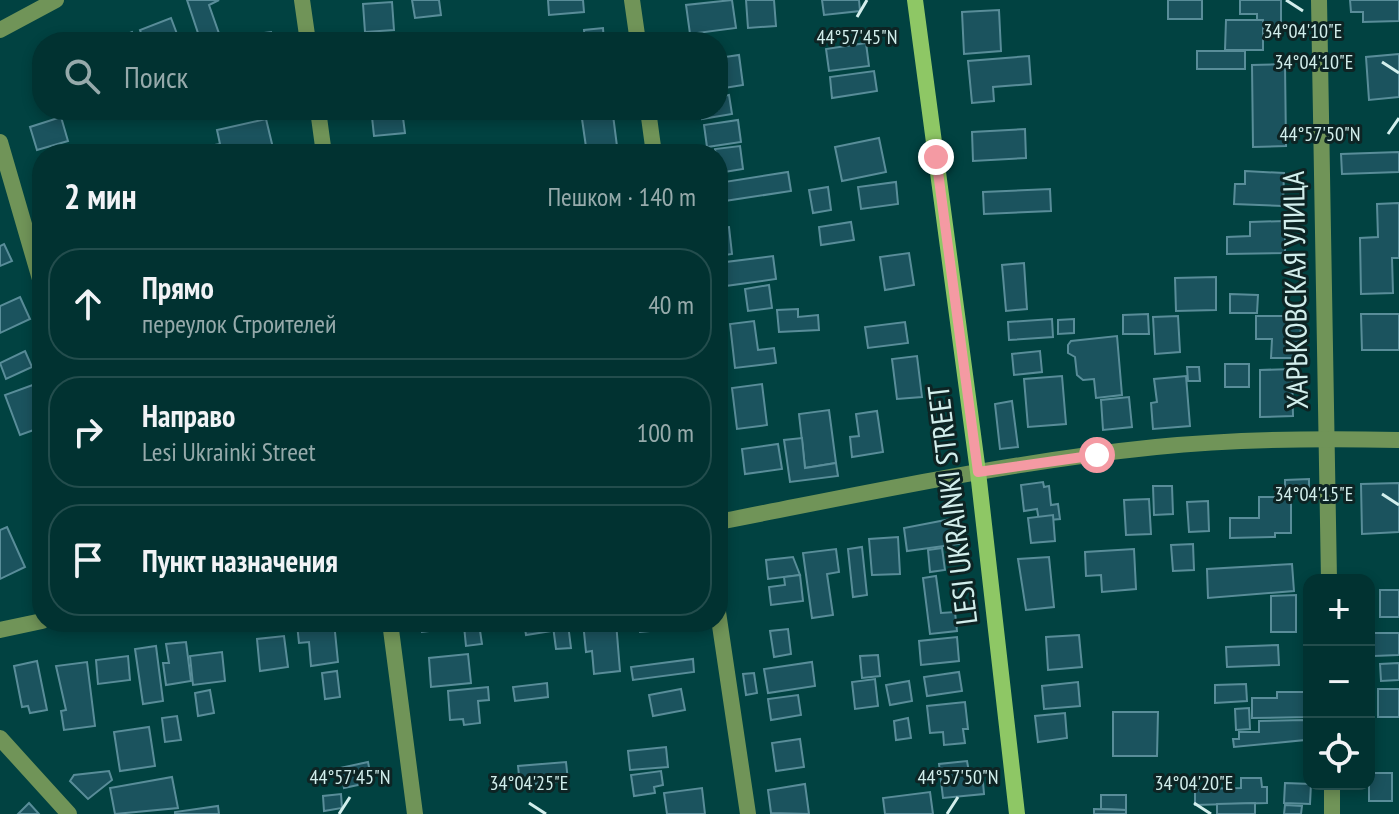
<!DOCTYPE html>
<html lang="ru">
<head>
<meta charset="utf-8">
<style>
  body { margin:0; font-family:"PT Sans Narrow",sans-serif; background:#0b3a39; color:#f1f3f6 }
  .controls { position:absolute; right:24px; bottom:24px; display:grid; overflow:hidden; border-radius:16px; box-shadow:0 4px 12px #0003 }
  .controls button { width:72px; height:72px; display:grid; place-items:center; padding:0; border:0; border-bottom:2px solid #234d4d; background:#013231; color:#f1f3f6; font:40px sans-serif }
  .stop { position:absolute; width:24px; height:24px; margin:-18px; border:6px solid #f49aa3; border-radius:50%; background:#fff }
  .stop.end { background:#f49aa3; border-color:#fff; box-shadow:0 2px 8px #0008 }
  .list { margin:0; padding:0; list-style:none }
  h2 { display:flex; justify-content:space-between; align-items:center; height:104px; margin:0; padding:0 32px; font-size:34px }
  h2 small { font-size:26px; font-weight:400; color:#96aaab }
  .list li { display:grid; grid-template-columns:52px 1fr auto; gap:24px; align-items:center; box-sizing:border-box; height:112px; margin:0 16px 16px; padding:0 16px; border:2px solid #234d4d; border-radius:32px }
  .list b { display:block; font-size:30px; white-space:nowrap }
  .list p { margin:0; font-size:26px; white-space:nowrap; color:#96aaab }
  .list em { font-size:26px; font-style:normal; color:#96aaab }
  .icon { flex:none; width:44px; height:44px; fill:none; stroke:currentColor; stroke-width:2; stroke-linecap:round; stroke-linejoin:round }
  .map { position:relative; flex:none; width:1399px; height:814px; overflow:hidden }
  .search { position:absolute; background:#013231; box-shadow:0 4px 12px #0003; left:32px; top:32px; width:696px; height:88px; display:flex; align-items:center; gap:20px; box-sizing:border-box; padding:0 28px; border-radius:32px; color:#96aaab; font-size:30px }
  .panel { position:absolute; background:#013231; box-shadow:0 4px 12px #0003; left:32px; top:144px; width:696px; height:488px; border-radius:32px }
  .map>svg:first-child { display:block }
  .building { fill:#1b535e; stroke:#598d99; stroke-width:2 }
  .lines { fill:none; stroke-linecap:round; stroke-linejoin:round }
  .minor { stroke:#709458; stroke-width:16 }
  .tertiary { stroke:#709458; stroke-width:16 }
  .secondary { stroke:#8ec765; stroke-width:16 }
  .route { stroke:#f49aa3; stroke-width:10 }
  .ticks { fill:none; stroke:#d2eeec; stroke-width:3 }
  .labels { text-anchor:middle; stroke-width:6; stroke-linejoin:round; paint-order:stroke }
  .street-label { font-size:30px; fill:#d2eeec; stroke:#0d2424 }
  .ticks-label { font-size:20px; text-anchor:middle; fill:#d2eeec; stroke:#0d2424; stroke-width:6; stroke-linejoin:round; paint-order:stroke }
</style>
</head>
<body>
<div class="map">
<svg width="1399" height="814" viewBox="0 0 1399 814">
  <rect width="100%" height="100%" fill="#014241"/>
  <g class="building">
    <path d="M 187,0 L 219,0 L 209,5 L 222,42 L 201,42 Z"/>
    <path d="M 412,0 L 439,0 L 441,15 L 415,18 Z"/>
    <path d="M 548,0 L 583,0 L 584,12 L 549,15 Z"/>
    <path d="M 732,0 L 736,28 L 690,34 L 686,5 Z"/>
    <path d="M 746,0 L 774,0 L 776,26 L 748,28 Z"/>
    <path d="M 822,0 L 859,0 L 860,11 L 824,15 Z"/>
    <rect x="1168" y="0" width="34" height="19"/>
    <path d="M 1240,0 L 1281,0 L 1281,29 L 1263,29 L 1263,20 L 1257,20 L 1257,14 L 1240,14 Z"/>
    <path d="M 1350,0 L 1399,0 L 1399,21 L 1363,22 L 1363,12 L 1351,12 Z"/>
    <path d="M 392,2 L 394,30 L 365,32 L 363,4 Z"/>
    <path d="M 999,10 L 1001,51 L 964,54 L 962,12 Z"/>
    <path d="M 171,18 L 180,42 L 144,42 L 140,30 Z"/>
    <path d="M 1226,20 L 1263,20 L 1263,50 L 1225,50 Z"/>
    <path d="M 603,28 L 604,42 L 585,42 L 584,30 Z"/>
    <path d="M 132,32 L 135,42 L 112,42 L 112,40 Z"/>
    <path d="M 271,32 L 272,42 L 249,42 L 248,35 Z"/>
    <path d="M 866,43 L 869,66 L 829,71 L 826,49 Z"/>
    <rect x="1197" y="51" width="48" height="18"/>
    <path d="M 1399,54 L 1399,97 L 1369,100 L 1366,57 Z"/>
    <path d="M 739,55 L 743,85 L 718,89 L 718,58 Z"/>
    <path d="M 1029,56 L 1031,84 L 993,87 L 994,101 L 972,103 L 968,61 Z"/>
    <path d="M 1285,64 L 1286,146 L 1253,147 L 1252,65 Z"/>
    <path d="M 874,71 L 877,91 L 832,98 L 830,77 Z"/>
    <path d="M 729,95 L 732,114 L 702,119 L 701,110 L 718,110 L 718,97 Z"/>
    <path d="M 380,110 L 402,110 L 405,133 L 374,136 L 372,117 L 380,116 Z"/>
    <path d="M 613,115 L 618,154 L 587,154 L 582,119 Z"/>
    <path d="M 61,117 L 68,141 L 37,150 L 30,127 Z"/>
    <path d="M 266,119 L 273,148 L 248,154 L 211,154 L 209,146 L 220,144 L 217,130 Z"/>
    <path d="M 738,120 L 741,142 L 707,147 L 704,125 Z"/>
    <path d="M 1025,129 L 1026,158 L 973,161 L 972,132 Z"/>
    <path d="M 879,138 L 886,172 L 842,181 L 835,147 Z"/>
    <path d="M 740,146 L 743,169 L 718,173 L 715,149 Z"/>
    <path d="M 1399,152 L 1399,172 L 1342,174 L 1341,154 Z"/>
    <path d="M 1245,171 L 1284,173 L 1283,206 L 1234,204 L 1235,184 L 1245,184 Z"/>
    <path d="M 788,172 L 791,191 L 718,202 L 718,183 Z"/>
    <path d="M 896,182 L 898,204 L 861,209 L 858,187 Z"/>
    <path d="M 828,187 L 831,210 L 813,213 L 809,190 Z"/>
    <path d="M 1050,189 L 1051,211 L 984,214 L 983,192 Z"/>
    <path d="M 1399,203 L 1399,258 L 1392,258 L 1393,293 L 1361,294 L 1360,238 L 1378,237 L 1377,204 Z"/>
    <path d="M 1285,221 L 1285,253 L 1227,254 L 1227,237 L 1250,236 L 1250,222 Z"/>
    <path d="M 851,222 L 854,240 L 821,245 L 819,227 Z"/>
    <path d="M 729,227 L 732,254 L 718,256 L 718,228 Z"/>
    <path d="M 4,244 L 12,261 L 0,266 L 0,246 Z"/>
    <path d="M 909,253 L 914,285 L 885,290 L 880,257 Z"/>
    <path d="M 773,256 L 776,279 L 718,287 L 718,263 Z"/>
    <path d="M 1024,263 L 1027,309 L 1006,311 L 1002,265 Z"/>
    <path d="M 1216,277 L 1216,310 L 1176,311 L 1175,278 Z"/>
    <path d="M 769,285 L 772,308 L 748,311 L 745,289 Z"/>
    <path d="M 1230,294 L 1258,295 L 1257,313 L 1230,313 Z"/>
    <path d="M 20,297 L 30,319 L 0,333 L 0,306 Z"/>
    <path d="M 798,309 L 798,317 L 818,315 L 819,330 L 779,332 L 777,310 Z"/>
    <path d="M 1148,314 L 1149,334 L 1123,334 L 1123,315 Z"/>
    <path d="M 1361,314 L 1399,314 L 1399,350 L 1362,350 Z"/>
    <path d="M 1178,316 L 1180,352 L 1155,354 L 1153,317 Z"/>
    <path d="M 1256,316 L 1301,316 L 1300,358 L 1271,358 L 1272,339 L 1256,339 Z"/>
    <path d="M 1052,319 L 1053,337 L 1009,340 L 1008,322 Z"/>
    <path d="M 1074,319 L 1074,333 L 1058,334 L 1058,320 Z"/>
    <path d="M 754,321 L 758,350 L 774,348 L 776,363 L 735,368 L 730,324 Z"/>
    <path d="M 905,322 L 908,343 L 868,348 L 865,327 Z"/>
    <path d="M 1117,336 L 1122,395 L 1096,398 L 1094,379 L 1083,380 L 1077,375 L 1075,357 L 1068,353 L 1068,345 L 1071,341 Z"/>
    <path d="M 25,351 L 32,367 L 6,379 L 0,363 Z"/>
    <path d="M 1040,351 L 1042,372 L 1014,375 L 1012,354 Z"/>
    <path d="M 917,356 L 922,397 L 897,399 L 892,359 Z"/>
    <rect x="1225" y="364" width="24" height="23"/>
    <path d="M 1187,367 L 1199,367 L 1200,381 L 1188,381 Z"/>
    <path d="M 1292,369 L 1293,416 L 1260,417 L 1260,370 Z"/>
    <path d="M 1062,376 L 1066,424 L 1028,427 L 1024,379 Z"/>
    <path d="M 1186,376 L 1190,426 L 1153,429 L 1151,403 L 1157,402 L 1154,379 Z"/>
    <path d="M 41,382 L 42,427 L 20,435 L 5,395 Z"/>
    <path d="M 762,384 L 767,425 L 737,429 L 732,388 Z"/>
    <path d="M 1129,397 L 1132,427 L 1103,430 L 1101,400 Z"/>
    <path d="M 1012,401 L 1018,447 L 1000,449 L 995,404 Z"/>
    <path d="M 829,410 L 836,463 L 805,468 L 799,414 Z"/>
    <path d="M 877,411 L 883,452 L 852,457 L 850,437 L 859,436 L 856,414 Z"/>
    <path d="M 802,438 L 805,468 L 836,463 L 838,476 L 790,482 L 784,440 Z"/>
    <path d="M 778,444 L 782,469 L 745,474 L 742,449 Z"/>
    <path d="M 1309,479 L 1309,494 L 1285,494 L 1285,480 Z"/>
    <path d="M 1043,482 L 1044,487 L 1049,486 L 1051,505 L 1058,504 L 1060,519 L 1039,521 L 1037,509 L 1024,511 L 1021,485 Z"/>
    <path d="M 1399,483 L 1399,532 L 1362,534 L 1361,484 Z"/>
    <path d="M 1153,486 L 1172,486 L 1173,514 L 1154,515 Z"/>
    <path d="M 1259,497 L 1291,497 L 1291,533 L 1275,533 L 1275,537 L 1230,538 L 1230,518 L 1259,518 Z"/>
    <path d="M 1149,499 L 1151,534 L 1126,535 L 1124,500 Z"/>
    <path d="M 1208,501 L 1209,531 L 1189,532 L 1187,502 Z"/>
    <path d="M 1053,515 L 1055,541 L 1031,543 L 1028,518 Z"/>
    <path d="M 956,518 L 959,544 L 907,551 L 904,528 Z"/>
    <path d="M 7,527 L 25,567 L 0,579 L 0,530 Z"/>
    <path d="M 898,537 L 900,574 L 872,575 L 869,539 Z"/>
    <path d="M 1193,544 L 1194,570 L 1173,571 L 1171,545 Z"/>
    <path d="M 862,547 L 867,595 L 853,597 L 848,549 Z"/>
    <path d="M 942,548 L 945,570 L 930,572 L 928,550 Z"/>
    <path d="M 836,549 L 839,572 L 827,574 L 833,615 L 812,618 L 803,553 Z"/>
    <path d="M 1134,549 L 1136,589 L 1102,592 L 1101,575 L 1086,576 L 1085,552 Z"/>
    <path d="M 793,557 L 800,575 L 768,579 L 766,560 Z"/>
    <path d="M 1049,557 L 1054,607 L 1026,610 L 1018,559 Z"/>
    <path d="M 1292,564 L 1294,591 L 1208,598 L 1207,569 Z"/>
    <path d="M 800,575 L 803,601 L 771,605 L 769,587 L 785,585 L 784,577 Z"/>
    <path d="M 936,576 L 941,613 L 955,612 L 957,631 L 930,634 L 923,578 Z"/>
    <rect x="1380" y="590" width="19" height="27"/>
    <path d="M 1296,595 L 1296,632 L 1271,632 L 1271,596 Z"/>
    <path d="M 334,622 L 338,662 L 311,666 L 309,642 L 299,643 L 297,624 Z"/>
    <path d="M 421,622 L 461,622 L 461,627 L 422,632 Z"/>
    <path d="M 524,622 L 551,622 L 552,631 L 526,635 Z"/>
    <path d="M 583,622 L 616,622 L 620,671 L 594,674 L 592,651 L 586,652 Z"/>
    <path d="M 639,622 L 664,622 L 664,625 L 660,626 L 660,630 L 640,632 Z"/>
    <path d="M 479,624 L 482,644 L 466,646 L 464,626 Z"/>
    <path d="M 568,624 L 571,648 L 556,649 L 553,626 Z"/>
    <path d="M 788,629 L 791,654 L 774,657 L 770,631 Z"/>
    <path d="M 1374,633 L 1399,633 L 1399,655 L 1374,656 Z"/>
    <path d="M 1079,635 L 1082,667 L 1048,670 L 1046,637 Z"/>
    <path d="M 284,636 L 288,667 L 260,671 L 257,639 Z"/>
    <path d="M 957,637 L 959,661 L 921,665 L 919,641 Z"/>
    <path d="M 186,642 L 191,681 L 166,685 L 163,663 L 169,663 L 166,644 Z"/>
    <path d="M 1278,645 L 1279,665 L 1227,667 L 1226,647 Z"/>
    <path d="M 156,646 L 163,701 L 143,704 L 135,649 Z"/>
    <path d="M 222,652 L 225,681 L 193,685 L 190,656 Z"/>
    <path d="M 468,654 L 471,683 L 431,687 L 429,658 Z"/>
    <path d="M 878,655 L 880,676 L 862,678 L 860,656 Z"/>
    <path d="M 128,656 L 130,680 L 98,684 L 96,660 Z"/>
    <path d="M 693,659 L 694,672 L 633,680 L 631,667 Z"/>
    <path d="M 37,661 L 47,710 L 30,713 L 28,706 L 22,707 L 14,666 Z"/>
    <path d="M 87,662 L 95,726 L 64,730 L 61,711 L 66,710 L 56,666 Z"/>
    <path d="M 812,662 L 815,686 L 768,693 L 764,669 Z"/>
    <path d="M 1399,663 L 1399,680 L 1381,681 L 1380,664 Z"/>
    <path d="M 337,671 L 340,697 L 325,699 L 322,673 Z"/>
    <path d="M 959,672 L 962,691 L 927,696 L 924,677 Z"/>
    <path d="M 754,673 L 757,693 L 746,695 L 743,674 Z"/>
    <path d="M 875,679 L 878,706 L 855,709 L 852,682 Z"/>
    <path d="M 909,681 L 912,701 L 890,705 L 886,685 Z"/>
    <path d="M 1078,682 L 1080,706 L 1044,709 L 1042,686 Z"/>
    <path d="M 547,683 L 548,697 L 515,701 L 513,687 Z"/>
    <path d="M 1246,684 L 1247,701 L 1215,703 L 1215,685 Z"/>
    <path d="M 488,687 L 489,700 L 478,701 L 480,723 L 464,725 L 463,719 L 450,720 L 448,691 Z"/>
    <path d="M 681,689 L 685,710 L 653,716 L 649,695 Z"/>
    <rect x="1378" y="689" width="21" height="28"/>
    <path d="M 210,690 L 214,713 L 198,716 L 195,693 Z"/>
    <path d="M 1277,692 L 1309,692 L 1309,717 L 1252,718 L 1252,698 L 1277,698 Z"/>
    <path d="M 798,695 L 801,715 L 771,720 L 768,699 Z"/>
    <path d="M 965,702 L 968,729 L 963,729 L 965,743 L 944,745 L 943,732 L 930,733 L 927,706 Z"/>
    <path d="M 1249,708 L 1250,729 L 1236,730 L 1235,709 Z"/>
    <path d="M 1113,712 L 1158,712 L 1157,756 L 1113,756 Z"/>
    <path d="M 1065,713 L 1067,738 L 1038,742 L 1035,716 Z"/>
    <path d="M 177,716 L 181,740 L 165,742 L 162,718 Z"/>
    <path d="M 908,718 L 911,738 L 896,740 L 894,721 Z"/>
    <path d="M 1304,720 L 1305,740 L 1234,747 L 1233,739 L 1239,739 L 1239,732 L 1259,732 L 1259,721 Z"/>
    <path d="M 149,727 L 155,766 L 120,771 L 114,732 Z"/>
    <path d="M 800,739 L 804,767 L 776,771 L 772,743 Z"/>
    <path d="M 666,747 L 668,767 L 630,770 L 628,751 Z"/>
    <path d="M 967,761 L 969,772 L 982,770 L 984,794 L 943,798 L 939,764 Z"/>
    <path d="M 368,762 L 372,782 L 344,788 L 340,768 Z"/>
    <path d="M 566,762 L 568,781 L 520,785 L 518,766 Z"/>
    <path d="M 109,771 L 112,780 L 88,799 L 70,781 L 74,775 Z"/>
    <path d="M 661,771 L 663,785 L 654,787 L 655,793 L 634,796 L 631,775 Z"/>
    <rect x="1369" y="773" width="23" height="28"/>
    <path d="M 172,777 L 178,808 L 115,814 L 110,788 Z"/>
    <path d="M 1241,778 L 1261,778 L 1262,787 L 1267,787 L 1267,803 L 1195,805 L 1195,789 L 1241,788 Z"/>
    <path d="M 1285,783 L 1311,784 L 1310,804 L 1284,803 Z"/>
    <path d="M 805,784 L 809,814 L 771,813 L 768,790 Z"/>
    <path d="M 702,788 L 705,814 L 667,814 L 664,793 Z"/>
    <path d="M 930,792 L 933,814 L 885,814 L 883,798 Z"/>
    <path d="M 341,794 L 342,808 L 324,811 L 323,796 Z"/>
    <path d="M 1101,795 L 1126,795 L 1126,810 L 1101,809 Z"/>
    <path d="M 29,803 L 39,814 L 18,814 Z"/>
    <path d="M 1255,803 L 1255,814 L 1217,814 L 1217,804 Z"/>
    <path d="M 1285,805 L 1302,806 L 1301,814 L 1284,814 Z"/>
    <path d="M 218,806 L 219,814 L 175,814 L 175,812 Z"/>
    <path d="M 1094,809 L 1126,810 L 1126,814 L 1094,814 Z"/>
  </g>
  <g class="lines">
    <g class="minor">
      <path d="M 302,0 L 308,42"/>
      <path d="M 632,0 L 638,42"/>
      <path d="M 1319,0 L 1329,580"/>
      <path d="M 318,110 L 324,154"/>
      <path d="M 648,110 L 654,154"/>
      <path d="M 0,142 L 42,286"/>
      <path d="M 718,522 C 863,494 1008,462 1156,447 C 1236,439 1318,438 1399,440"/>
      <path d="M 718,612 L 748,814"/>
      <path d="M 390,622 L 415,814"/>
      <path d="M 0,630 L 42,621"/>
      <path d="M 0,738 L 69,814"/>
      <path d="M 1332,784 L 1332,814"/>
    </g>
    <path class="tertiary" d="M 0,30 L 56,0"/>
    <path class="secondary" d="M 915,0 L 978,472 L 1017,814"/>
  </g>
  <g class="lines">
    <path class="route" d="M 936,157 L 978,472 L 1097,455"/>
  </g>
  <path class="ticks" d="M 1286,0 L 1303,11M 857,17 L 867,0M 1382,62 L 1399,73M 1388,134 L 1399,118M 1382,494 L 1399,505M 529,803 L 546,814M 1194,803 L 1211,814M 339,814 L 350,797M 947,814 L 958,797"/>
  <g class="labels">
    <g class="street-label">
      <text transform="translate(1296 290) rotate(-91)" y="10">ХАРЬКОВСКАЯ УЛИЦА</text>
      <text transform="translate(953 505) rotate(-97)" y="10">LESI UKRAINKI STREET</text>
    </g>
  </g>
  <g class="ticks-label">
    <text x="1303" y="38">34°04'10"E</text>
    <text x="857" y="44">44°57'45"N</text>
    <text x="1314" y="69">34°04'10"E</text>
    <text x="1320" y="141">44°57'50"N</text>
    <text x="1314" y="501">34°04'15"E</text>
    <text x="350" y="784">44°57'45"N</text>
    <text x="958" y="784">44°57'50"N</text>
    <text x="529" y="790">34°04'25"E</text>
    <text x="1194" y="790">34°04'20"E</text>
  </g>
</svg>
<div class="controls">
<button>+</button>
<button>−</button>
<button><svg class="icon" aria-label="locate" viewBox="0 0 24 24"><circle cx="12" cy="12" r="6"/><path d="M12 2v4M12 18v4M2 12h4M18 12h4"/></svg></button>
</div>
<div class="stop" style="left:1097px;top:455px"></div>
<div class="stop end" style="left:936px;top:157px"></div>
<div class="search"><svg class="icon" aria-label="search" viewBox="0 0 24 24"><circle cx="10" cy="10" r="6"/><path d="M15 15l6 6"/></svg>Поиск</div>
<section class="panel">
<h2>2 мин<small>Пешком · 140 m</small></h2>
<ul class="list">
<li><svg class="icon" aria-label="ahead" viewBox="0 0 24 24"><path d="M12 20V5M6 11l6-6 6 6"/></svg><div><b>Прямо</b><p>переулок Строителей</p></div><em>40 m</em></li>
<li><svg class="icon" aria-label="right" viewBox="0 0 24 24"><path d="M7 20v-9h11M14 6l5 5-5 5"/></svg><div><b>Направо</b><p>Lesi Ukrainki Street</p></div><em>100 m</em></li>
<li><svg class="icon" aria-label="arrive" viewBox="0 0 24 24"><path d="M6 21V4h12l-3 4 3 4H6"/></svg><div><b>Пункт назначения</b></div></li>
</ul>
</section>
</div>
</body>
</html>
